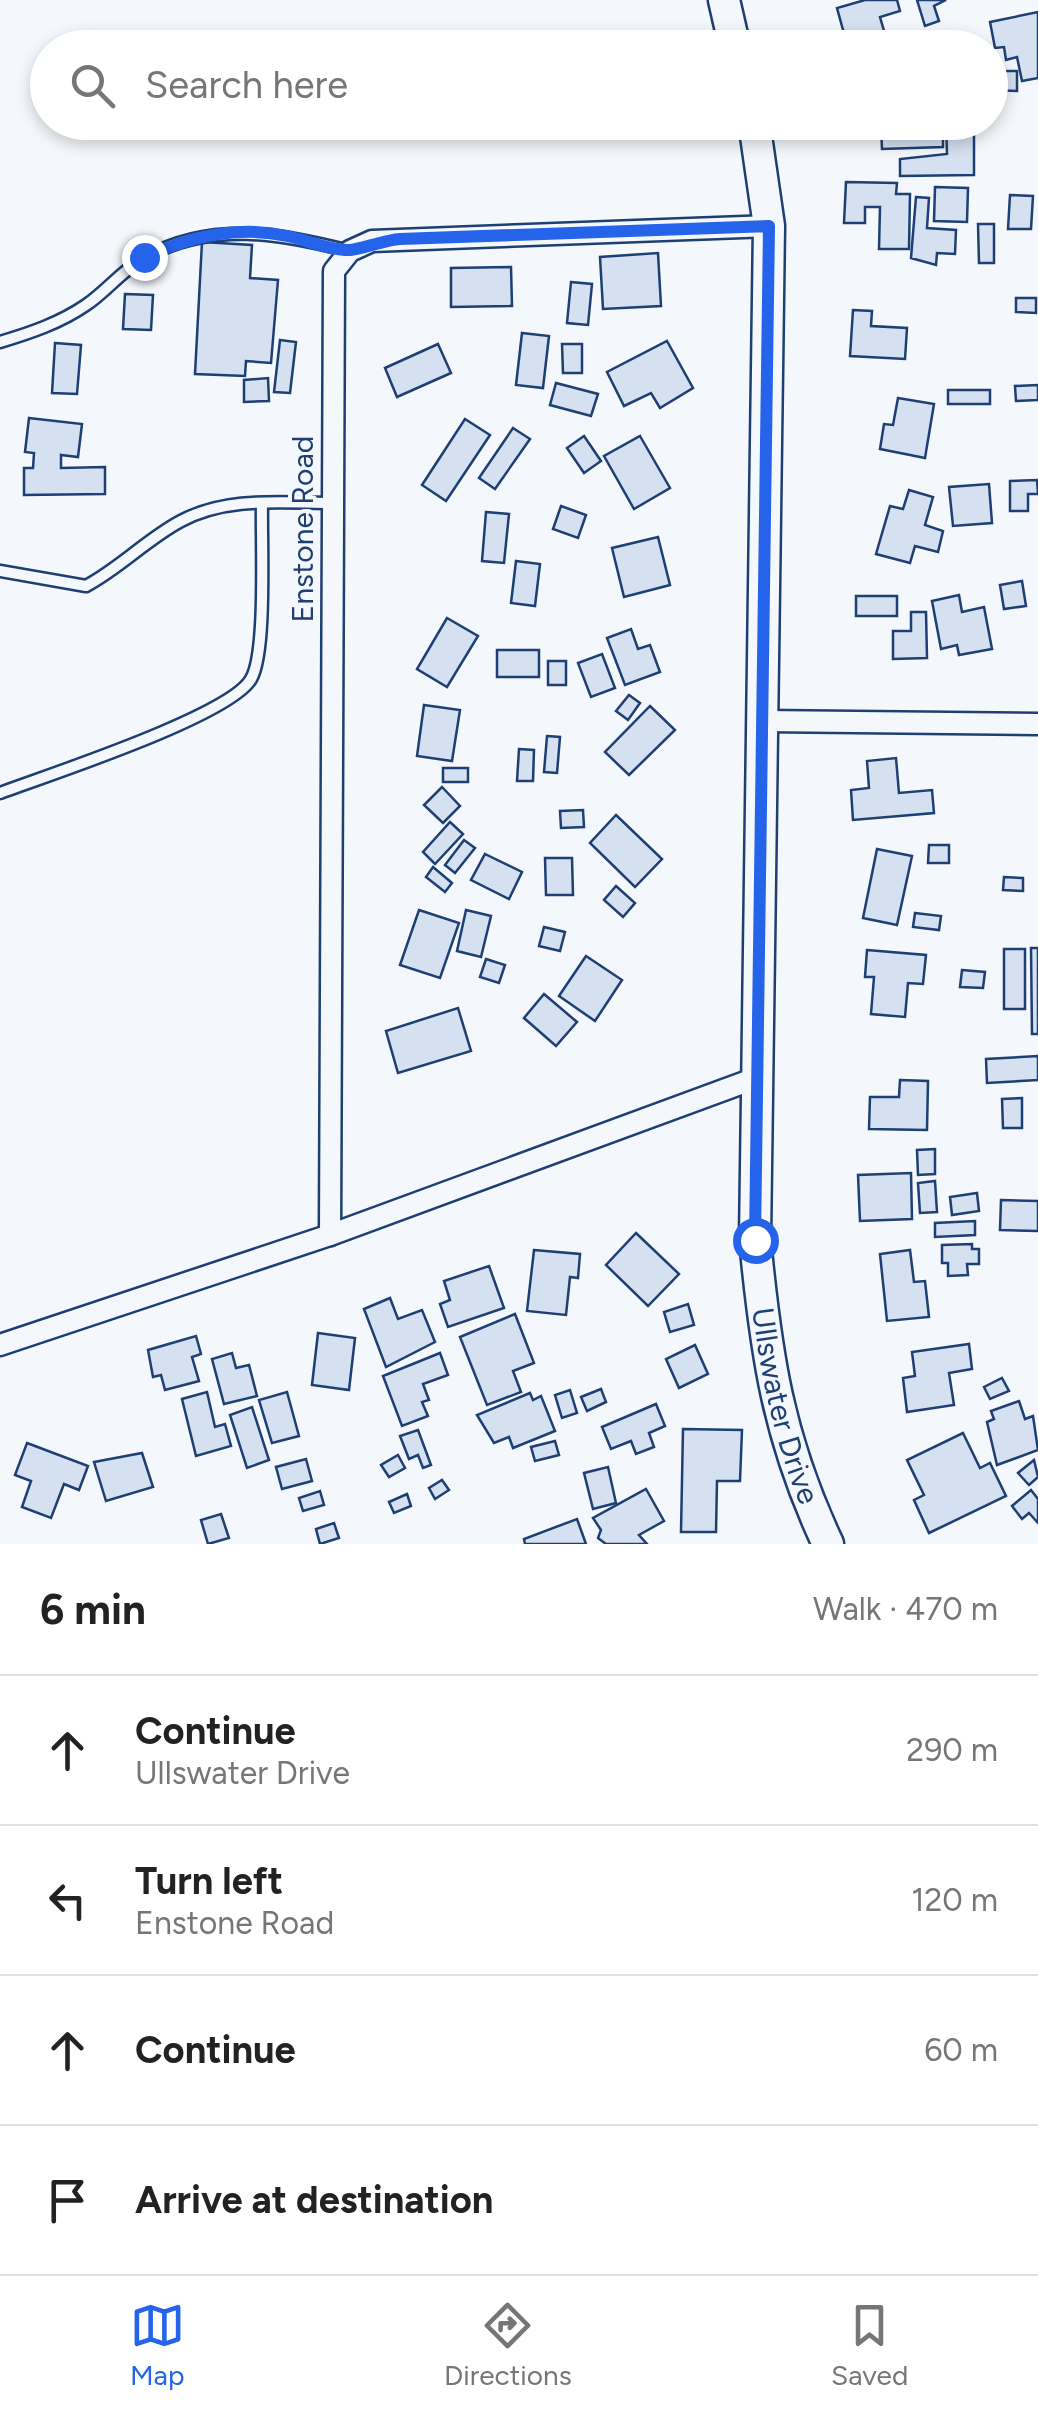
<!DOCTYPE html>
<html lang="en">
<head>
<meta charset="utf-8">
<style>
  body { margin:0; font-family:Figtree,sans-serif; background:#f2f2f2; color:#222 }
  .stop { position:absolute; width:30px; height:30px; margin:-22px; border:8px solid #2563eb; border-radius:50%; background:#fff }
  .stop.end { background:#2563eb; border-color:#fff; box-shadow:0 2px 10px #0008 }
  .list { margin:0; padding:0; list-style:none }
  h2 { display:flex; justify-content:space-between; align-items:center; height:130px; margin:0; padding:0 40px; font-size:42px }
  h2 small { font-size:32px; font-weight:400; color:#767676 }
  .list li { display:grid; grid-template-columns:65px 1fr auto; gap:30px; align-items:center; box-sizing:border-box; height:150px; padding:0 40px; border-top:2px solid #e0e0e0 }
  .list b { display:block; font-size:38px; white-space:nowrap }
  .list p { margin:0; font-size:32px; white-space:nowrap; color:#767676 }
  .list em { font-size:32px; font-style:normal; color:#767676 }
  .icon { flex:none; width:55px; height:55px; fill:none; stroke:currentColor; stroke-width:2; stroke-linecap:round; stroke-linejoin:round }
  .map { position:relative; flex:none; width:1038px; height:1544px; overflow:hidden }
  .search { position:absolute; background:#fff; box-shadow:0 5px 15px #0003; left:30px; right:30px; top:30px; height:110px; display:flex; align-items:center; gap:25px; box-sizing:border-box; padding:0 35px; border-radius:55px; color:#767676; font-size:38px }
  .sheet { height:730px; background:#fff }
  nav { display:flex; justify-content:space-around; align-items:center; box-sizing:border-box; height:140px; border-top:2px solid #e0e0e0; background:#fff; font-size:28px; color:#767676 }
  nav a { display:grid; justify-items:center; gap:5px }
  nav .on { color:#2563eb }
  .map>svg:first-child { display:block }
  .building { fill:#d5e0f0; stroke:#1d3f73; stroke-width:2.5 }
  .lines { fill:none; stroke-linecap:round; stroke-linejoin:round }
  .lane-casing { stroke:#1d3f73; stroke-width:15 }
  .street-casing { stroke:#1d3f73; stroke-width:25 }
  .secondary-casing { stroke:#1d3f73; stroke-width:35 }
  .lane { stroke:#f4f7fb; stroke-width:10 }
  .street { stroke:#f4f7fb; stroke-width:20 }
  .secondary { stroke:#f4f7fb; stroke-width:30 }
  .route { stroke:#2563eb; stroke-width:12 }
  .labels { text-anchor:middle; stroke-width:8; stroke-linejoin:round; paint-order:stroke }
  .street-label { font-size:30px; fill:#1d3f73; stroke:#f4f7fb }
</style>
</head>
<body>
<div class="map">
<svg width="1038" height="1544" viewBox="0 0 1038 1544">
  <rect width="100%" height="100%" fill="#f4f7fb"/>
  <g class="building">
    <path d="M 865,0 L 897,0 L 900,11 L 880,17 L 889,48 L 848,48 L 837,8 Z"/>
    <path d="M 917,0 L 946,0 L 934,6 L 939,21 L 925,26 Z"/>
    <path d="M 1038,12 L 1038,78 L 1022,81 L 1017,57 L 1006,60 L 1004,47 L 995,48 L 990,22 Z"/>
    <path d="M 991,71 L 1017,71 L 1017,91 L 990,90 Z"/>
    <path d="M 899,122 L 943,128 L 943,147 L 882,149 L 881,128 L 899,127 Z"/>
    <path d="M 974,122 L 974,175 L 900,176 L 900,159 L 947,154 L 946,124 L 929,122 Z"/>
    <path d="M 846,182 L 897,183 L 896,194 L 910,194 L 909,249 L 879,249 L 880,207 L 865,207 L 865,223 L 844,223 Z"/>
    <path d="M 935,187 L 968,188 L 967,222 L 934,221 Z"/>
    <path d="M 1010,195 L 1033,196 L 1031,229 L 1008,229 Z"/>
    <path d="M 916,197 L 929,198 L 927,228 L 956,230 L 955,254 L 937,253 L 936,265 L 911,258 Z"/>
    <path d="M 978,224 L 994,224 L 994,263 L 979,263 Z"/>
    <path d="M 202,242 L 252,245 L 250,278 L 278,280 L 271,363 L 246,361 L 245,376 L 195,374 Z"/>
    <path d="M 658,253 L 661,306 L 603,309 L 600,257 Z"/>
    <path d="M 511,267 L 512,306 L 451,307 L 451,268 Z"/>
    <path d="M 571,282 L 592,284 L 588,325 L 567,323 Z"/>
    <path d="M 125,294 L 153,295 L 151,330 L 123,329 Z"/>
    <path d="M 1016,298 L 1036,298 L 1036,313 L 1016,312 Z"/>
    <path d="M 853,310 L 872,311 L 871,326 L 907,328 L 905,359 L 850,356 Z"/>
    <path d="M 522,333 L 549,336 L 543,388 L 516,385 Z"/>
    <path d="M 280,340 L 296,342 L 290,393 L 274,392 Z"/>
    <path d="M 667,341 L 693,388 L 660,408 L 651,393 L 624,406 L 607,372 Z"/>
    <path d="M 55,343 L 81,345 L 77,394 L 52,393 Z"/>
    <path d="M 438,344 L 451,373 L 397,397 L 385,368 Z"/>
    <path d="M 562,344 L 582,344 L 582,373 L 563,373 Z"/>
    <path d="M 268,378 L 269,401 L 244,402 L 244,380 Z"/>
    <path d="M 556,383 L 598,394 L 591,416 L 550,405 Z"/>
    <path d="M 1038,385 L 1038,400 L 1016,401 L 1015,386 Z"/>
    <rect x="948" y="390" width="42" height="14"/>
    <path d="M 898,398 L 934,404 L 925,458 L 880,449 L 884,424 L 893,425 Z"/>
    <path d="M 29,418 L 82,424 L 78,457 L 61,455 L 61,468 L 105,467 L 105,494 L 24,495 L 24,468 L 33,468 L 34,453 L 25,452 Z"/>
    <path d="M 465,419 L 490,435 L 446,501 L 422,485 Z"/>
    <path d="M 513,428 L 530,439 L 495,489 L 479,478 Z"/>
    <path d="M 584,436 L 601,461 L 584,473 L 567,448 Z"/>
    <path d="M 640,436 L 670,488 L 634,509 L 604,456 Z"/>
    <path d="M 1037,480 L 1038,494 L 1028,494 L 1028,511 L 1010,511 L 1010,481 Z"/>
    <path d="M 989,484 L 992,523 L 953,526 L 949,487 Z"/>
    <path d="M 909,490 L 933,497 L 925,525 L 943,531 L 938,552 L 915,546 L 910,563 L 876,554 L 890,506 L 903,509 Z"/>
    <path d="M 561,506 L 586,515 L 578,538 L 553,529 Z"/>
    <path d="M 486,512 L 509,514 L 504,563 L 482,561 Z"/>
    <path d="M 658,537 L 670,585 L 624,597 L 612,548 Z"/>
    <path d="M 516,561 L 540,564 L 535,606 L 511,603 Z"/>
    <path d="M 1022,581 L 1026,606 L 1004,609 L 1000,585 Z"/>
    <path d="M 959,595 L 962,612 L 984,607 L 992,649 L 959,655 L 957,645 L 941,649 L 932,601 Z"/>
    <rect x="856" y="596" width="41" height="20"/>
    <path d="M 911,612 L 926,612 L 927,658 L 893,659 L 893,631 L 911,631 Z"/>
    <path d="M 447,618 L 478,636 L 447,687 L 417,669 Z"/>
    <path d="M 631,629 L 638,649 L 650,645 L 660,672 L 625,685 L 607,638 Z"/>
    <rect x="497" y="650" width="42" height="27"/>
    <path d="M 602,654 L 615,688 L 591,697 L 578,663 Z"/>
    <rect x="548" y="661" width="18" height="24"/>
    <path d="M 629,695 L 640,703 L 628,720 L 616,711 Z"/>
    <path d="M 424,705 L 460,710 L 452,761 L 417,756 Z"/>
    <path d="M 650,706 L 675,730 L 629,775 L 605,752 Z"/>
    <path d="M 547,736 L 560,737 L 557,773 L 544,772 Z"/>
    <path d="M 519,749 L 534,750 L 533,781 L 517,781 Z"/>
    <path d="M 896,758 L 899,793 L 932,790 L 934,813 L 853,820 L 851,790 L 869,788 L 867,761 Z"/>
    <rect x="443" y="768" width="25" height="14"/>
    <path d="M 442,787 L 460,806 L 443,823 L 424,805 Z"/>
    <path d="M 583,810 L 584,827 L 561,828 L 560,811 Z"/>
    <path d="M 616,815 L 662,859 L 635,887 L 590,843 Z"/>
    <path d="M 450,822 L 463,834 L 435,864 L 423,852 Z"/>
    <path d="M 464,840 L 475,848 L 455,873 L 445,865 Z"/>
    <path d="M 929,845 L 949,845 L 949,863 L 928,863 Z"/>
    <path d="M 877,849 L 912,856 L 897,925 L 863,918 Z"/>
    <path d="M 485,854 L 522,872 L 509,899 L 471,880 Z"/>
    <path d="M 545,858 L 572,858 L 573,895 L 546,895 Z"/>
    <path d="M 433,867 L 452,883 L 445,892 L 426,877 Z"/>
    <path d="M 1004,877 L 1023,878 L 1023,891 L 1003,890 Z"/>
    <path d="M 616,886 L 635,903 L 623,917 L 604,900 Z"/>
    <path d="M 419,910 L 459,923 L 440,978 L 400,965 Z"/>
    <path d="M 466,910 L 491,916 L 481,957 L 457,951 Z"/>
    <path d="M 915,913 L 941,916 L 939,930 L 913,927 Z"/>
    <path d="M 544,927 L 565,932 L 560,951 L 539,946 Z"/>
    <path d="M 1031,948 L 1038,948 L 1038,1034 L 1032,1034 Z"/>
    <rect x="1004" y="949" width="21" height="60"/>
    <path d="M 867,950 L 926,955 L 923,984 L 908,983 L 905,1017 L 871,1014 L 874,977 L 865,977 Z"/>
    <path d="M 586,956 L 622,980 L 595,1021 L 559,996 Z"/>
    <path d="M 486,959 L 505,965 L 499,983 L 480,977 Z"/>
    <path d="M 962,970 L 985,972 L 983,988 L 960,987 Z"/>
    <path d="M 544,994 L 577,1022 L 556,1046 L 524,1018 Z"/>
    <path d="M 458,1008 L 471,1051 L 398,1073 L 386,1031 Z"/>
    <path d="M 1038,1056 L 1038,1080 L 987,1083 L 986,1059 Z"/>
    <path d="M 900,1080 L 928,1081 L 927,1130 L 869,1129 L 870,1097 L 899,1097 Z"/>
    <path d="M 1022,1098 L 1022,1128 L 1003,1128 L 1002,1099 Z"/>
    <path d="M 935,1149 L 935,1174 L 918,1175 L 917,1150 Z"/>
    <path d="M 911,1173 L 912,1219 L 860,1221 L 858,1175 Z"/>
    <path d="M 935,1181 L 937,1212 L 920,1213 L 918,1183 Z"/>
    <path d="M 977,1193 L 979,1211 L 952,1215 L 950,1197 Z"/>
    <path d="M 1001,1200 L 1038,1201 L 1038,1231 L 1000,1230 Z"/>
    <path d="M 975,1221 L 975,1235 L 935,1237 L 935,1223 Z"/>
    <path d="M 636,1233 L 679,1274 L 648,1306 L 606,1265 Z"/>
    <path d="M 972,1244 L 972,1249 L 979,1249 L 979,1264 L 967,1264 L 968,1275 L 948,1276 L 948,1263 L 942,1263 L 942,1245 Z"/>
    <path d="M 534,1250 L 580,1254 L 578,1278 L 570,1277 L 566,1315 L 527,1311 Z"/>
    <path d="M 910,1250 L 914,1282 L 925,1281 L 929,1317 L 887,1321 L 880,1254 Z"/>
    <path d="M 489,1266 L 504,1308 L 448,1327 L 440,1304 L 450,1300 L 444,1281 Z"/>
    <path d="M 390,1298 L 398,1319 L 422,1310 L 435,1342 L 386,1367 L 364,1309 Z"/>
    <path d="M 688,1304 L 694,1325 L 670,1332 L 664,1312 Z"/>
    <path d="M 515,1314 L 534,1363 L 513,1371 L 521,1392 L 487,1405 L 460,1337 Z"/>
    <path d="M 318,1333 L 355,1338 L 349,1390 L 312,1385 Z"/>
    <path d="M 196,1336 L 201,1354 L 192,1357 L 199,1381 L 165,1390 L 161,1375 L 153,1377 L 148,1350 Z"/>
    <path d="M 969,1344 L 972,1369 L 949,1373 L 954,1405 L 907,1412 L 903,1378 L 915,1376 L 912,1352 Z"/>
    <path d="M 695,1345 L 708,1374 L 679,1388 L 666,1359 Z"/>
    <path d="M 232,1353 L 236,1368 L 249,1365 L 257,1396 L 224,1404 L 212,1359 Z"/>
    <path d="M 440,1353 L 448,1375 L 423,1384 L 429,1400 L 422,1402 L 428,1416 L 402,1426 L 383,1376 Z"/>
    <path d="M 1002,1378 L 1009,1391 L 990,1399 L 984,1387 Z"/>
    <path d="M 601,1389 L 606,1402 L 587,1411 L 581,1397 Z"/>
    <path d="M 570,1390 L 577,1413 L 562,1418 L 555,1395 Z"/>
    <path d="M 207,1392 L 215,1427 L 225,1424 L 231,1446 L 196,1456 L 182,1399 Z"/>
    <path d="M 287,1392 L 299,1436 L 272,1443 L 259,1400 Z"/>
    <path d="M 530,1393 L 533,1400 L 541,1396 L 555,1431 L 513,1448 L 509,1437 L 494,1443 L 477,1415 Z"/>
    <path d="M 1019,1401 L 1025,1419 L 1033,1416 L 1038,1450 L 997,1465 L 987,1422 L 994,1419 L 991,1411 Z"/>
    <path d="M 656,1404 L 665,1426 L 649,1433 L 654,1447 L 636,1454 L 631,1441 L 611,1449 L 602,1427 Z"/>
    <path d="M 252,1407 L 269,1460 L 247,1468 L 230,1415 Z"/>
    <path d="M 683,1429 L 742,1430 L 740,1481 L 717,1481 L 716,1532 L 681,1532 Z"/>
    <path d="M 418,1430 L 431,1465 L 423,1468 L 418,1455 L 409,1459 L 400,1436 Z"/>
    <path d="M 963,1433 L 980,1468 L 990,1463 L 1006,1496 L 929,1533 L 914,1500 L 924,1495 L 907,1460 Z"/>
    <path d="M 555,1441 L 559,1455 L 535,1461 L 531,1447 Z"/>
    <path d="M 27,1443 L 88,1466 L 79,1490 L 64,1484 L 51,1518 L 22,1507 L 31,1481 L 15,1475 Z"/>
    <path d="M 142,1453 L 153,1487 L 106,1501 L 94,1462 Z"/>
    <path d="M 398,1455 L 405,1468 L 389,1477 L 381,1465 Z"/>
    <path d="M 306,1459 L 312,1481 L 282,1489 L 276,1467 Z"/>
    <path d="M 1034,1460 L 1038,1477 L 1029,1485 L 1018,1473 Z"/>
    <path d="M 608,1467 L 616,1503 L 593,1509 L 584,1473 Z"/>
    <path d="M 442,1480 L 449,1490 L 435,1499 L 429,1488 Z"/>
    <path d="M 646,1489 L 664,1521 L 639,1535 L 647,1544 L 606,1544 L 598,1538 L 601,1530 L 593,1518 Z"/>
    <path d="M 1031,1490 L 1038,1499 L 1038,1523 L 1029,1513 L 1022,1519 L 1012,1506 Z"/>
    <path d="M 320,1491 L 324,1505 L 303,1511 L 299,1498 Z"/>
    <path d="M 407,1494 L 411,1506 L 394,1513 L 389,1502 Z"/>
    <path d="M 221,1514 L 229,1538 L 208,1544 L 201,1520 Z"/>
    <path d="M 577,1519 L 586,1544 L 525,1544 L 524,1539 Z"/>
    <path d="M 334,1523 L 339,1538 L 320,1544 L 316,1529 Z"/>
  </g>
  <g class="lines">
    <defs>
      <g id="lane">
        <path d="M 0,342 C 30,333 60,323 86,305 C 107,291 123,269 146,257 C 213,220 281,234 350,251"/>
        <path d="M 0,571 L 86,586 C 120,568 147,539 181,521 C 227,496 282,503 333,503"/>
        <path d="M 0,793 C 48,775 230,716 251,679 C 267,652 261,540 262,503"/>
      </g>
      <g id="street">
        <path d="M 763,721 L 1038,724"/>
        <path d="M 330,1235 L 334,271 L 350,251 L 372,241 L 769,226"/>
        <path d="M 0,1345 L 330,1235 L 759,1077"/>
      </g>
      <g id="secondary">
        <path d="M 724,0 L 735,48"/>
        <path id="s1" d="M 754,122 L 769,226 L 755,1240 C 766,1355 778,1438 828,1544"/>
      </g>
    </defs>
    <use href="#lane" class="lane-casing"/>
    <use href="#street" class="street-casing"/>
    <use href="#secondary" class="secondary-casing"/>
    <use href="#lane" class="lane"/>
    <use href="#street" class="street"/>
    <use href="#secondary" class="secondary"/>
  </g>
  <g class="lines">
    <path class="route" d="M 144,257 C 190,237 237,225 287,236 C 306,240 328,250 348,250 C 356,251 384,240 400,239 L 769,226 L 755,1240"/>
  </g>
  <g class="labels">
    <g class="street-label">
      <text transform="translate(303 529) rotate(-90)" y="10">Enstone Road</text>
      <text dy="10" stroke="none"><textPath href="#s1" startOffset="1288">Ullswater Drive</textPath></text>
    </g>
  </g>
</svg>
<div class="stop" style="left:755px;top:1240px"></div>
<div class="stop end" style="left:144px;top:257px"></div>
<div class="search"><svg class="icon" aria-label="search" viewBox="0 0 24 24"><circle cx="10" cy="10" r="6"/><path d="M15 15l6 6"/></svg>Search here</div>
</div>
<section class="sheet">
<h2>6 min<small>Walk · 470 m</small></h2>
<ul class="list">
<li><svg class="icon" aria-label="ahead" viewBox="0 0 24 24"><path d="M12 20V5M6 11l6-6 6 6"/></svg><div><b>Continue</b><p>Ullswater Drive</p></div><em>290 m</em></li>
<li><svg class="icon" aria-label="left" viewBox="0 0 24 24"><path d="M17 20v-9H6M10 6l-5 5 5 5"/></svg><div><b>Turn left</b><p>Enstone Road</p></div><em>120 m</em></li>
<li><svg class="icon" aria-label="ahead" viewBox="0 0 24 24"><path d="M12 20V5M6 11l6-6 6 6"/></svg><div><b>Continue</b></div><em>60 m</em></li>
<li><svg class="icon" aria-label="arrive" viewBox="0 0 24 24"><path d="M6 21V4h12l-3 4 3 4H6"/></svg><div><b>Arrive at destination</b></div></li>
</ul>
</section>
<nav>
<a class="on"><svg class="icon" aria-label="map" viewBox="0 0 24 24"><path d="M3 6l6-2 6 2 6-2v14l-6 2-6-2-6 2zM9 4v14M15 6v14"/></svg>Map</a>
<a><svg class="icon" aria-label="directions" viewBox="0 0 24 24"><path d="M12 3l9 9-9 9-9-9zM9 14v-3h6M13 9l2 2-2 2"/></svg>Directions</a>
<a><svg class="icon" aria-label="saved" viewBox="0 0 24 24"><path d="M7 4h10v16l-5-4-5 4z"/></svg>Saved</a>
</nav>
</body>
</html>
